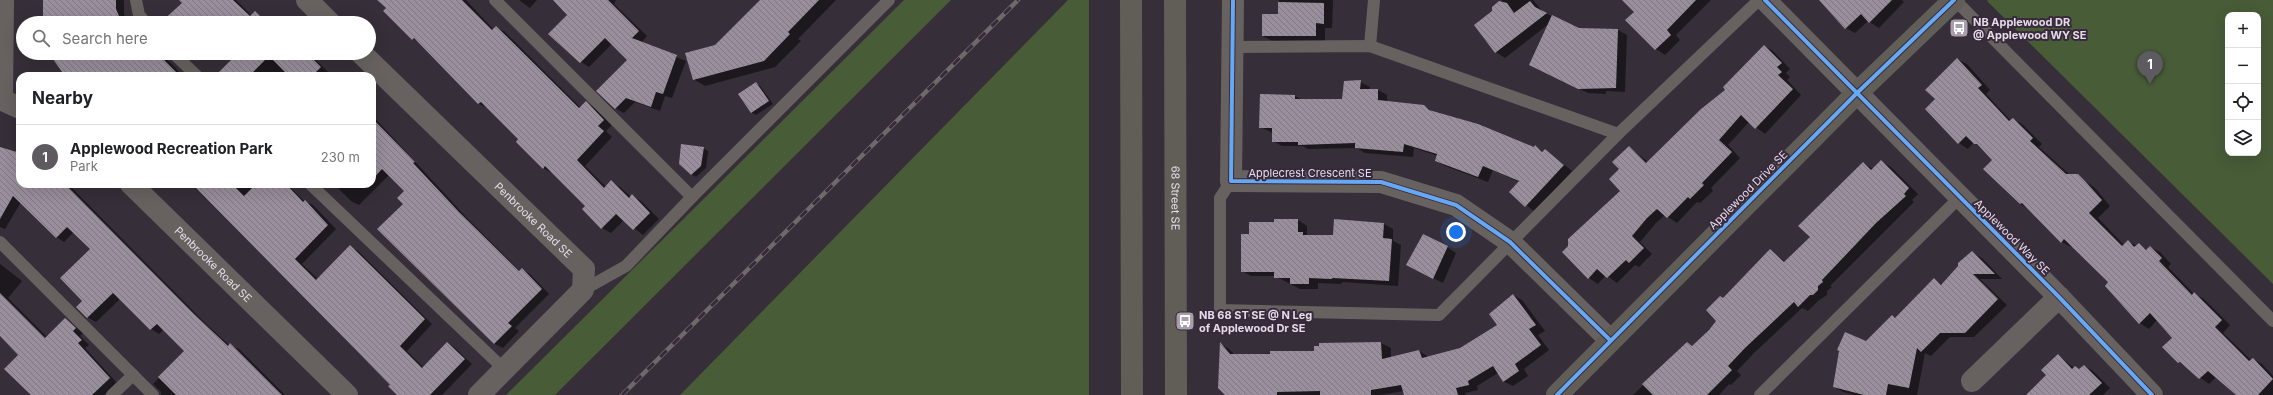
<!DOCTYPE html>
<html lang="en">
<head>
<meta charset="utf-8">
<style>
  body { margin:0; font-family:Inter,sans-serif; background:#f6f6f6; color:#202124 }
  .controls { position:absolute; right:12px; top:12px; display:grid; overflow:hidden; border-radius:8px; box-shadow:0 4px 16px #0002 }
  .controls button { width:36px; height:36px; display:grid; place-items:center; padding:0; border:0; border-bottom:1px solid #e0e0e0; background:#fff; color:#202124; font:20px sans-serif }
  .you { position:absolute; left:1456px; top:232px; width:14px; height:14px; margin:-10px; border:3px solid #fff; border-radius:50%; background:#1a73e8; box-shadow:0 0 0 6px #1a73e833 }
  .badge { display:grid; place-items:center; width:26px; height:26px; border-radius:50%; background:#5d5a60; color:#fff; font-size:13px; font-weight:700 }
  .pin { position:absolute; translate:-50% -33px; filter:drop-shadow(0 1px 2px #0008) }
  .pin::after { content:''; position:absolute; top:21px; width:14px; height:12px; background:inherit; clip-path:polygon(0 0,100% 0,50% 100%) }
  .list { margin:0; padding:0; list-style:none }
  h2 { display:flex; justify-content:space-between; align-items:center; height:52px; margin:0; padding:0 16px; font-size:17px }
  h2 small { font-size:13px; font-weight:400; color:#757577 }
  .list li { display:grid; grid-template-columns:26px 1fr auto; gap:12px; align-items:center; box-sizing:border-box; height:64px; padding:0 16px; border-top:1px solid #e0e0e0 }
  .list b { display:block; font-size:15px; white-space:nowrap }
  .list p { margin:0; font-size:13px; white-space:nowrap; color:#757577 }
  .list em { font-size:13px; font-style:normal; color:#757577 }
  .icon { flex:none; width:22px; height:22px; fill:none; stroke:currentColor; stroke-width:2; stroke-linecap:round; stroke-linejoin:round }
  .map { position:relative; flex:none; width:2273px; height:395px; overflow:hidden }
  .search { position:absolute; background:#fff; box-shadow:0 4px 16px #0002; left:16px; top:16px; width:360px; height:44px; display:flex; align-items:center; gap:10px; box-sizing:border-box; padding:0 14px; border-radius:22px; color:#757577; font-size:15px }
  .panel { position:absolute; background:#fff; box-shadow:0 4px 16px #0002; left:16px; top:72px; width:360px; height:116px; border-radius:12px }
  .map>svg:first-child { display:block }
  .green { fill:#485c38; fill-rule:evenodd }
  .shadow { fill:#0007 }
  .building { fill:url(#building-back-hatch) }
  .lines { fill:none; stroke-linecap:round; stroke-linejoin:round }
  .lane { stroke:#676260; stroke-width:12 }
  .street { stroke:#676260; stroke-width:22 }
  .secondary { stroke:#615d57; stroke-width:22 }
  .rail-casing { stroke:#6e6a6b; stroke-width:4.5 }
  .rail { stroke:#382a3c; stroke-width:3; stroke-dasharray:9; stroke-linecap:butt }
  .cycleway-casing { stroke:#382a3c; stroke-width:6 }
  .cycleway { stroke:#66a8f1; stroke-width:4 }
  .labels { text-anchor:middle; stroke-width:4; stroke-linejoin:round; paint-order:stroke }
  .poi-label { font-size:11px; font-weight:bold; fill:#e5dce8; stroke:#382a3c; text-anchor:start }
  .street-label { font-size:11px; fill:#e5dce8; stroke:#382a3c }
</style>
</head>
<body>
<div class="map">
<svg width="2273" height="395" viewBox="0 0 2273 395">
  <defs>
    <pattern id="building-back-hatch" width="6" height="6" patternUnits="userSpaceOnUse"><rect width="6" height="6" fill="#998f9c"/><path d="M-1 5l2 2M0 0l6 6M5-1l2 2" fill="none" stroke="#807882"/></pattern>
  </defs>
  <rect width="100%" height="100%" fill="#362e38"/>
  <g class="green">
    <path d="M 904,0 L 951,0 L 555,395 L 506,395 Z"/>
    <path d="M 1068,0 L 1089,0 L 1089,395 L 680,395 Z"/>
    <path d="M 2273,0 L 2273,284 L 1987,1 L 1988,0 ZM 2228,15 L 2258,15 L 2258,153 L 2228,153 Z"/>
  </g>
  <g class="shadow">
    <path d="M 43,0 L 124,0 L 124,14 L 127,23 L 44,23 Z"/>
    <path d="M 187,0 L 236,0 L 252,16 L 255,12 L 269,23 L 203,23 Z"/>
    <path d="M 379,0 L 466,0 L 494,30 L 496,27 L 505,32 L 581,108 L 586,103 L 595,108 L 612,125 L 606,131 L 612,137 L 585,166 L 606,187 L 611,181 L 620,187 L 631,197 L 632,196 L 641,201 L 659,219 L 643,235 L 624,220 L 611,233 L 602,228 L 586,206 L 552,173 L 543,168 L 520,139 L 488,108 L 479,104 L 420,43 L 413,39 Z"/>
    <path d="M 519,0 L 537,0 L 530,8 Z"/>
    <path d="M 554,0 L 616,0 L 614,4 L 647,36 L 641,43 L 686,61 L 672,98 L 665,96 L 660,111 L 635,102 L 624,113 L 615,108 L 628,60 L 612,44 L 589,67 L 581,62 L 568,49 L 569,14 Z"/>
    <path d="M 762,0 L 836,0 L 798,39 L 801,41 L 775,67 L 705,86 L 693,79 L 716,46 Z"/>
    <path d="M 1279,0 L 1333,0 L 1332,28 L 1325,28 L 1325,41 L 1272,41 L 1263,36 L 1279,15 Z"/>
    <path d="M 1503,0 L 1533,0 L 1543,12 L 1579,29 L 1618,30 L 1627,35 L 1625,92 L 1606,91 L 1606,94 L 1588,93 L 1540,70 L 1550,23 L 1505,58 L 1496,52 L 1475,25 L 1493,12 L 1493,8 Z"/>
    <path d="M 1632,0 L 1711,0 L 1676,35 L 1680,40 L 1665,55 L 1656,49 L 1635,12 Z"/>
    <path d="M 1820,0 L 1902,0 L 1904,2 L 1879,28 L 1868,21 L 1855,33 L 1846,28 Z"/>
    <path d="M 1764,46 L 1773,51 L 1790,69 L 1786,73 L 1790,77 L 1787,80 L 1801,95 L 1765,134 L 1749,122 L 1728,145 L 1740,158 L 1711,188 L 1713,191 L 1700,203 L 1697,202 L 1677,223 L 1665,215 L 1656,223 L 1640,242 L 1652,254 L 1639,267 L 1635,265 L 1617,283 L 1606,275 L 1598,284 L 1589,278 L 1564,252 L 1621,191 L 1621,169 L 1629,147 L 1648,162 L 1727,90 Z"/>
    <path d="M 54,53 L 161,53 L 183,76 L 66,76 Z"/>
    <path d="M 239,53 L 309,53 L 328,72 L 325,74 L 327,76 L 224,76 Z"/>
    <path d="M 1957,59 L 1967,64 L 1990,90 L 1986,94 L 2011,121 L 2013,119 L 2022,124 L 2042,144 L 2039,147 L 2070,175 L 2077,175 L 2095,188 L 2110,206 L 2098,218 L 2124,245 L 2128,242 L 2148,250 L 2150,247 L 2160,252 L 2171,264 L 2168,267 L 2194,294 L 2204,299 L 2230,325 L 2223,333 L 2251,360 L 2253,359 L 2262,364 L 2273,376 L 2273,395 L 2236,395 L 2216,377 L 2209,384 L 2179,362 L 2173,338 L 2157,320 L 2149,329 L 2140,323 L 2110,282 L 2073,246 L 2071,247 L 2062,242 L 2029,209 L 2020,204 L 1994,160 L 1974,142 L 1968,149 L 1959,143 L 1926,109 L 1936,99 Z"/>
    <path d="M 1360,82 L 1370,87 L 1370,90 L 1378,90 L 1387,95 L 1387,102 L 1424,106 L 1433,112 L 1534,149 L 1536,147 L 1544,152 L 1546,150 L 1572,171 L 1535,212 L 1510,192 L 1519,182 L 1493,170 L 1488,182 L 1445,166 L 1436,161 L 1438,156 L 1414,148 L 1413,157 L 1365,153 L 1357,148 L 1308,149 L 1303,146 L 1282,146 L 1273,141 L 1273,133 L 1260,127 L 1295,96 L 1302,100 L 1343,100 Z"/>
    <path d="M 756,83 L 760,86 L 773,104 L 756,115 L 752,113 Z"/>
    <path d="M 372,115 L 467,218 L 520,271 L 522,269 L 530,274 L 549,294 L 515,328 L 519,331 L 503,348 L 495,344 L 379,229 L 404,204 L 405,191 L 389,175 L 359,205 L 351,201 L 334,184 L 372,184 Z"/>
    <path d="M 0,148 L 20,155 L 20,184 L 68,184 L 202,320 L 229,345 L 239,349 L 285,395 L 161,395 L 161,392 L 153,384 L 185,351 L 164,329 L 159,334 L 151,329 L 120,299 L 96,322 L 87,317 L 84,301 L 91,249 L 74,232 L 64,242 L 56,237 L 21,202 L 5,229 L 0,227 Z"/>
    <path d="M 703,148 L 708,151 L 706,168 L 696,177 L 691,174 Z"/>
    <path d="M 1882,162 L 1891,167 L 1918,194 L 1912,200 L 1914,202 L 1830,286 L 1832,287 L 1827,291 L 1827,295 L 1819,300 L 1808,311 L 1802,308 L 1754,353 L 1737,371 L 1741,375 L 1731,385 L 1729,384 L 1719,395 L 1633,395 L 1687,343 L 1694,346 L 1717,321 L 1724,299 L 1770,250 L 1786,262 L 1811,237 L 1863,163 L 1873,169 Z"/>
    <path d="M 191,184 L 287,184 L 305,202 L 313,205 L 336,229 L 302,264 L 318,279 L 350,247 L 358,251 L 432,324 L 407,351 L 424,368 L 448,343 L 455,348 L 472,364 L 442,395 L 399,395 L 359,351 Z"/>
    <path d="M 1298,220 L 1307,226 L 1307,236 L 1334,236 L 1335,220 L 1384,224 L 1393,229 L 1393,241 L 1401,245 L 1398,286 L 1343,282 L 1341,284 L 1318,283 L 1318,289 L 1300,289 L 1275,276 L 1251,276 L 1242,271 L 1250,235 L 1250,223 Z"/>
    <path d="M 1447,247 L 1456,253 L 1443,283 L 1417,270 Z"/>
    <path d="M 1973,253 L 1982,258 L 2002,279 L 1980,279 L 2007,305 L 1974,337 L 1950,337 L 1931,356 L 1925,353 L 1917,395 L 1855,395 L 1843,392 L 1834,387 L 1866,343 L 1892,316 L 1896,318 L 1935,280 L 1943,285 Z"/>
    <path d="M 0,264 L 22,281 L 8,298 L 47,337 L 65,319 L 83,333 L 80,336 L 89,345 L 85,348 L 117,383 L 104,395 L 35,395 L 20,355 L 0,335 Z"/>
    <path d="M 1513,295 L 1522,300 L 1545,331 L 1538,335 L 1549,350 L 1524,369 L 1528,376 L 1513,386 L 1503,381 L 1498,373 L 1477,386 L 1478,390 L 1465,393 L 1466,395 L 1408,395 L 1404,391 L 1380,395 L 1226,395 L 1221,344 L 1229,349 L 1235,355 L 1315,352 L 1320,344 L 1381,343 L 1391,348 L 1391,358 L 1419,351 L 1429,357 L 1460,349 L 1499,325 Z"/>
    <path d="M 2058,355 L 2074,368 L 2080,369 L 2084,366 L 2093,371 L 2110,388 L 2103,395 L 2027,395 L 2047,375 Z"/>
  </g>
  <g class="building">
    <path d="M 43,0 L 116,0 L 116,9 L 122,23 L 43,23 Z"/>
    <path d="M 179,0 L 233,0 L 250,16 L 255,11 L 267,23 L 201,23 L 194,16 L 186,23 L 160,23 L 182,3 Z"/>
    <path d="M 377,0 L 462,0 L 492,30 L 496,26 L 579,108 L 586,101 L 604,120 L 598,126 L 604,131 L 577,160 L 604,188 L 611,180 L 629,198 L 632,194 L 650,213 L 633,230 L 616,214 L 601,229 L 582,209 L 585,206 L 545,166 L 543,169 L 516,142 L 518,139 L 481,102 L 478,104 L 414,38 L 412,40 L 383,11 L 386,8 Z"/>
    <path d="M 553,0 L 608,0 L 639,31 L 632,38 L 677,55 L 663,94 L 656,92 L 651,107 L 626,98 L 615,109 L 596,91 L 627,60 L 605,38 L 580,63 L 548,34 L 567,15 Z"/>
    <path d="M 760,0 L 819,0 L 788,32 L 790,34 L 764,61 L 693,80 L 685,53 L 715,45 Z"/>
    <path d="M 1622,0 L 1696,0 L 1667,30 L 1671,35 L 1655,50 L 1625,20 L 1634,12 Z"/>
    <path d="M 1819,0 L 1892,0 L 1869,23 L 1861,14 L 1845,29 Z"/>
    <path d="M 1499,1 L 1507,3 L 1514,13 L 1530,1 L 1535,7 L 1547,13 L 1495,53 L 1474,25 L 1492,11 L 1492,7 Z"/>
    <path d="M 1278,2 L 1324,3 L 1324,24 L 1316,23 L 1316,36 L 1262,36 L 1262,14 L 1278,14 Z"/>
    <path d="M 1552,15 L 1579,28 L 1618,29 L 1616,88 L 1578,89 L 1529,65 Z"/>
    <path d="M 1764,45 L 1782,63 L 1777,67 L 1782,72 L 1778,75 L 1793,89 L 1755,129 L 1741,115 L 1719,140 L 1732,152 L 1702,183 L 1704,185 L 1690,199 L 1688,197 L 1667,218 L 1657,209 L 1647,218 L 1632,236 L 1644,248 L 1629,263 L 1626,260 L 1607,278 L 1597,269 L 1588,279 L 1562,252 L 1568,246 L 1568,239 L 1620,191 L 1609,179 L 1619,169 L 1612,162 L 1629,146 L 1646,163 L 1701,109 L 1725,90 L 1723,87 Z"/>
    <path d="M 52,53 L 157,53 L 180,76 L 65,76 L 50,55 Z"/>
    <path d="M 238,53 L 307,53 L 321,67 L 312,76 L 289,76 L 269,56 L 249,76 L 215,76 Z"/>
    <path d="M 1957,58 L 1982,85 L 1978,88 L 2009,121 L 2013,118 L 2033,138 L 2030,141 L 2066,174 L 2078,174 L 2085,181 L 2102,200 L 2089,213 L 2122,246 L 2128,240 L 2134,247 L 2139,243 L 2146,250 L 2150,246 L 2162,258 L 2159,261 L 2192,295 L 2194,292 L 2222,320 L 2215,327 L 2249,361 L 2253,358 L 2273,379 L 2258,395 L 2236,395 L 2208,371 L 2199,379 L 2180,362 L 2178,363 L 2162,347 L 2172,338 L 2150,313 L 2139,324 L 2105,286 L 2108,282 L 2064,239 L 2061,243 L 2022,203 L 2020,204 L 1983,169 L 1992,160 L 1977,144 L 1974,144 L 1966,136 L 1958,144 L 1925,109 L 1935,99 L 1925,90 Z"/>
    <path d="M 1361,80 L 1360,89 L 1378,89 L 1378,100 L 1424,105 L 1429,110 L 1478,124 L 1534,147 L 1535,145 L 1542,152 L 1545,149 L 1564,165 L 1525,207 L 1509,192 L 1519,181 L 1483,166 L 1478,177 L 1435,161 L 1437,154 L 1404,144 L 1403,152 L 1355,148 L 1355,143 L 1298,145 L 1298,142 L 1272,142 L 1272,128 L 1259,128 L 1260,94 L 1295,95 L 1295,99 L 1342,99 L 1344,81 Z"/>
    <path d="M 756,82 L 769,101 L 751,113 L 738,94 Z"/>
    <path d="M 372,118 L 415,162 L 413,163 L 459,212 L 519,271 L 522,268 L 542,289 L 508,323 L 512,326 L 494,344 L 377,229 L 403,204 L 397,198 L 404,191 L 382,169 L 372,180 Z"/>
    <path d="M 681,144 L 704,147 L 701,166 L 691,175 L 679,164 Z"/>
    <path d="M 0,147 L 20,153 L 20,184 L 65,184 L 194,314 L 228,346 L 230,343 L 282,395 L 176,395 L 158,377 L 184,351 L 157,324 L 150,330 L 113,293 L 87,318 L 76,307 L 82,301 L 60,278 L 90,249 L 67,227 L 56,238 L 13,196 L 0,219 Z"/>
    <path d="M 1881,160 L 1909,188 L 1904,194 L 1906,196 L 1876,223 L 1822,280 L 1823,282 L 1818,286 L 1818,290 L 1813,295 L 1810,295 L 1798,307 L 1794,302 L 1745,348 L 1728,366 L 1732,370 L 1707,395 L 1653,395 L 1642,384 L 1687,342 L 1692,346 L 1709,330 L 1716,321 L 1706,310 L 1720,296 L 1723,298 L 1770,249 L 1784,262 L 1810,237 L 1798,226 L 1863,162 L 1871,170 Z"/>
    <path d="M 192,184 L 232,184 L 244,196 L 256,184 L 286,184 L 303,202 L 305,200 L 328,225 L 295,259 L 316,280 L 350,245 L 425,319 L 400,346 L 422,368 L 447,342 L 465,359 L 430,395 L 397,395 L 388,386 L 390,385 L 358,352 Z"/>
    <path d="M 1274,219 L 1298,219 L 1298,232 L 1303,232 L 1303,235 L 1333,235 L 1334,219 L 1384,223 L 1383,238 L 1392,239 L 1389,281 L 1333,278 L 1331,279 L 1309,278 L 1309,284 L 1290,284 L 1290,278 L 1274,278 L 1274,272 L 1241,272 L 1241,234 L 1249,234 L 1249,222 L 1274,222 Z"/>
    <path d="M 1423,234 L 1448,246 L 1433,279 L 1406,265 Z"/>
    <path d="M 1972,251 L 1995,274 L 1973,274 L 1998,299 L 1965,333 L 1940,333 L 1921,352 L 1917,348 L 1909,388 L 1888,384 L 1886,395 L 1864,395 L 1833,387 L 1839,351 L 1837,350 L 1845,332 L 1866,341 L 1892,315 L 1895,318 L 1934,278 L 1941,285 L 1958,266 L 1958,263 Z"/>
    <path d="M 0,293 L 45,338 L 65,318 L 76,328 L 73,331 L 82,340 L 78,343 L 110,378 L 92,395 L 31,395 L 4,369 L 18,355 L 0,336 Z"/>
    <path d="M 1513,294 L 1536,325 L 1529,329 L 1541,345 L 1515,364 L 1519,371 L 1503,382 L 1493,366 L 1468,381 L 1469,385 L 1456,388 L 1458,395 L 1404,395 L 1401,385 L 1371,390 L 1371,395 L 1320,395 L 1320,391 L 1277,392 L 1277,395 L 1225,395 L 1218,388 L 1220,342 L 1230,354 L 1270,354 L 1270,351 L 1314,351 L 1314,346 L 1319,346 L 1319,343 L 1381,342 L 1382,359 L 1419,350 L 1422,358 L 1460,348 L 1497,325 L 1489,314 Z"/>
    <path d="M 2058,354 L 2072,369 L 2075,366 L 2079,369 L 2084,365 L 2102,383 L 2089,395 L 2026,395 L 2046,375 L 2041,370 Z"/>
  </g>
  <g class="lines">
    <g class="lane">
      <path d="M 136,0 L 139,15 L 146,23"/>
      <path d="M 495,0 L 692,197"/>
      <path d="M 1955,0 L 2273,321"/>
      <path d="M 1370,46 L 1374,0"/>
      <path d="M 1233,47 L 1370,46 L 1618,134"/>
      <path d="M 173,53 L 197,76"/>
      <path d="M 1231,181 L 1220,198 L 1220,310 L 1439,315 L 1618,134 L 1759,0"/>
      <path d="M 310,184 L 505,370"/>
      <path d="M 0,242 L 153,395"/>
      <path d="M 583,290 L 626,266 L 692,197 L 889,0"/>
      <path d="M 112,395 L 133,375"/>
      <path d="M 1760,395 L 1960,197"/>
    </g>
    <g class="street">
      <path d="M 307,0 L 330,23"/>
      <path d="M 1233,0 L 1231,181 L 1381,182 L 1456,205 L 1510,242 L 1610,340"/>
      <path d="M 1765,0 L 2059,297 L 2152,395"/>
      <path id="s1" d="M 361,53 L 584,269 L 583,290 L 479,395"/>
      <path d="M 0,99 L 20,108"/>
      <path d="M 2,99 L 3,0"/>
      <path id="s2" d="M 131,184 L 347,395"/>
      <path d="M 1972,381 L 2059,297"/>
    </g>
    <g class="secondary">
      <path d="M 1131,0 L 1132,395"/>
      <path id="s3" d="M 1175,0 L 1176,395"/>
      <path d="M 1557,395 L 1857,93 L 1954,0"/>
    </g>
    <defs>
      <path id="rail" d="M 622,395 L 1018,0"/>
    </defs>
    <use href="#rail" class="rail-casing"/>
    <use href="#rail" class="rail"/>
    <defs>
      <g id="cycleway">
        <path d="M 1233,0 L 1231,181 L 1381,182 L 1456,205 L 1510,242 L 1610,340"/>
        <path d="M 1765,0 L 2059,297 L 2152,395"/>
        <path d="M 1557,395 L 1857,93 L 1954,0"/>
      </g>
    </defs>
    <use href="#cycleway" class="cycleway-casing"/>
    <use href="#cycleway" class="cycleway"/>
  </g>
  <defs>
    <symbol id="bus-square" viewBox="-11 -11 22 22"><rect x="-9" y="-9" width="18" height="18" rx="4" fill="#a89faa" stroke="#382a3c"/><path d="M-5-6H5V4H4V6H2V4H-2V6H-4V4H-5ZM-3.5-4V0h7V-4ZM-3.5 1.2v1.5H-2V1.2ZM2 1.2v1.5H3.5V1.2Z" fill="#fff"/></symbol>
  </defs>
  <g fill-rule="evenodd">
    <use href="#bus-square" x="1948" y="17" width="22" height="22"/>
    <use href="#bus-square" x="1174" y="310" width="22" height="22"/>
  </g>
  <g class="labels">
    <g class="poi-label">
      <text x="1973" y="26">NB Applewood DR<tspan x="1973" dy="13">@ Applewood WY SE</tspan></text>
      <text x="1199" y="319">NB 68 ST SE @ N Leg<tspan x="1199" dy="13">of Applewood Dr SE</tspan></text>
    </g>
    <g class="street-label">
      <text x="1310" y="177">Applecrest Crescent SE</text>
      <text transform="translate(1748 190) rotate(-45)" y="4">Applewood Drive SE</text>
      <text dy="4" stroke="none"><textPath href="#s3" startOffset="198">68 Street SE</textPath></text>
      <text dy="4" stroke="none"><textPath href="#s1" startOffset="240">Penbrooke Road SE</textPath></text>
      <text transform="translate(2012 237) rotate(45)" y="4">Applewood Way SE</text>
      <text dy="4" stroke="none"><textPath href="#s2" startOffset="115">Penbrooke Road SE</textPath></text>
    </g>
  </g>
</svg>
<div class="controls">
<button>+</button>
<button>−</button>
<button><svg class="icon" aria-label="locate" viewBox="0 0 24 24"><circle cx="12" cy="12" r="6"/><path d="M12 2v4M12 18v4M2 12h4M18 12h4"/></svg></button>
<button><svg class="icon" aria-label="layers" viewBox="0 0 24 24"><path d="M12 4l9 5-9 5-9-5zM3 14l9 5 9-5"/></svg></button>
</div>
<div class="you"></div>
<div class="pin badge" style="left:2150px;top:84px">1</div>
<div class="search"><svg class="icon" aria-label="search" viewBox="0 0 24 24"><circle cx="10" cy="10" r="6"/><path d="M15 15l6 6"/></svg>Search here</div>
<section class="panel">
<h2>Nearby<small></small></h2>
<ul class="list">
<li><span class="badge">1</span><div><b>Applewood Recreation Park</b><p>Park</p></div><em>230 m</em></li>
</ul>
</section>
</div>
</body>
</html>
